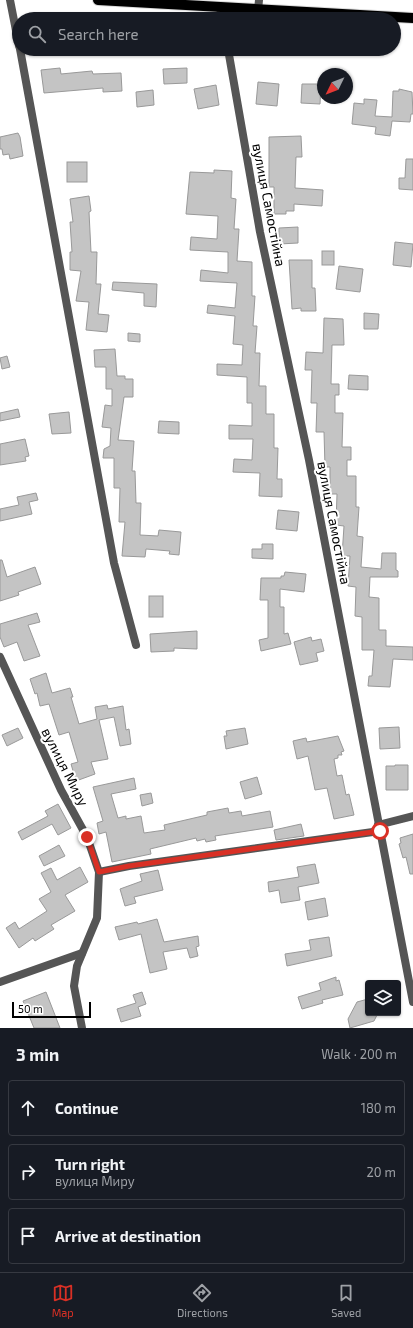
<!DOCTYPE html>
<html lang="en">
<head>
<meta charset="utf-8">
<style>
  body { margin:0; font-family:"Exo 2",sans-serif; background:#242831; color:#f1f3f6 }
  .controls { position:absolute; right:12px; bottom:12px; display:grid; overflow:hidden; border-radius:4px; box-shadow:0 1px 3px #0004 }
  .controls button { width:36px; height:36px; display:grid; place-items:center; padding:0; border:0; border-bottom:1px solid #363941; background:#171b24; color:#f1f3f6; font:20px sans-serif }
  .compass { position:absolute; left:317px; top:68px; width:36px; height:36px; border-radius:50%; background:#171b24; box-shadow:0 1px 3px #0004; rotate:227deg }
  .scale { position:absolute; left:12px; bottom:10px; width:79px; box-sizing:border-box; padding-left:4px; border:2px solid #000; border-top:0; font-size:11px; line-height:14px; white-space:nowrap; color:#000; -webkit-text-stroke:3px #fff; paint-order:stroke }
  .stop { position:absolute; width:12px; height:12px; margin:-9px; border:3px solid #d93025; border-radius:50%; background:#fff }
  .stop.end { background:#d93025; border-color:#fff; box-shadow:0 1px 4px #0008 }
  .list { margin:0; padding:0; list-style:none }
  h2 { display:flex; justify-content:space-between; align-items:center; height:52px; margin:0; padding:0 16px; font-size:17px }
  h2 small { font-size:13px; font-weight:400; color:#9ea1a6 }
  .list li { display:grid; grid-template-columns:26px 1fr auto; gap:12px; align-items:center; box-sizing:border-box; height:56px; margin:0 8px 8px; padding:0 8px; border:1px solid #363941; border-radius:4px }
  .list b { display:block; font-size:15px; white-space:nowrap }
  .list p { margin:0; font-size:13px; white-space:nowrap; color:#9ea1a6 }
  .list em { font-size:13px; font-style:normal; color:#9ea1a6 }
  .icon { flex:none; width:22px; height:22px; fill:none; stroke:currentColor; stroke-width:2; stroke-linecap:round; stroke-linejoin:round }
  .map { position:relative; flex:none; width:413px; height:1028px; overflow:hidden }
  .search { position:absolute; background:#171b24; box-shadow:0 1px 3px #0004; left:12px; right:12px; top:12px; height:44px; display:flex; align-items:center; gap:10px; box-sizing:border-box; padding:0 14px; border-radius:22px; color:#9ea1a6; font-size:15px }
  .sheet { height:244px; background:#171b24 }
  nav { display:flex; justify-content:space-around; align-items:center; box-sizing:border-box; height:56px; border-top:1px solid #363941; background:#171b24; font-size:11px; color:#9ea1a6 }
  nav a { display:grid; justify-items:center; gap:2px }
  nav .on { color:#d93025 }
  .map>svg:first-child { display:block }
  .building { fill:#c4c4c4; stroke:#999 }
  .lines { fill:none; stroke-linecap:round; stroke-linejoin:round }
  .primary-casing { stroke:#dbdbdb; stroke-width:12 }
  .street { stroke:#555; stroke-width:8 }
  .primary { stroke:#000; stroke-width:10 }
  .route { stroke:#d93025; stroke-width:5 }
  .labels { text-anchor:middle; stroke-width:4; stroke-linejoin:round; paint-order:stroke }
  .street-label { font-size:14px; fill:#000; stroke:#fff }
</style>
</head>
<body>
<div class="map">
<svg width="413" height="1028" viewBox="0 0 413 1028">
  <rect width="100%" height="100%" fill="#fff"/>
  <g class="building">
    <path d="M 60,68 L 61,74 L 92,71 L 93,74 L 121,73 L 122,91 L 103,92 L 103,88 L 44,93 L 41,70 Z"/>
    <path d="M 187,68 L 187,83 L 164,84 L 163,69 Z"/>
    <path d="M 258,82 L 279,84 L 277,106 L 256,104 Z"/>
    <path d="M 302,84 L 321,84 L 320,104 L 301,103 Z"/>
    <path d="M 216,85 L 219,105 L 198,109 L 194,89 Z"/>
    <path d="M 399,89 L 412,92 L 413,114 L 411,114 L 410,122 L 392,121 L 390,136 L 375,134 L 376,127 L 352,124 L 354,103 L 364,104 L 364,99 L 377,100 L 375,116 L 392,117 L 393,91 L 399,91 Z"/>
    <path d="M 153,90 L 154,105 L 137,107 L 136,92 Z"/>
    <path d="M 18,133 L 20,137 L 23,156 L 10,159 L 9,154 L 3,155 L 2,149 L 0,149 L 0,137 Z"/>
    <path d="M 301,136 L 302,157 L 296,157 L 295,188 L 323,190 L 322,206 L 294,204 L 294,211 L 286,211 L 286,214 L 274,214 L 274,187 L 269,187 L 269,137 Z"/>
    <path d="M 406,159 L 413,159 L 413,190 L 399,189 L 399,178 L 405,178 Z"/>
    <rect x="67" y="162" width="20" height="20"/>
    <path d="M 214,170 L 232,171 L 231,198 L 236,199 L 234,229 L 239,229 L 237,261 L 252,262 L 252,296 L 255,296 L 253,326 L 257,326 L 255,353 L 260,353 L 259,386 L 266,386 L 266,414 L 274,414 L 274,448 L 278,448 L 277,479 L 282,479 L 282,497 L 259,496 L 260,473 L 233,472 L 234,459 L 252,460 L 253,439 L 229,439 L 229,425 L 252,426 L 252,403 L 247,403 L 247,377 L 217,375 L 217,364 L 242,365 L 243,345 L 233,344 L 235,316 L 207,313 L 208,305 L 235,308 L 237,283 L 200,281 L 201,270 L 228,273 L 228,252 L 190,250 L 191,237 L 217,239 L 218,216 L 186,214 L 190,172 L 214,173 Z"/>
    <path d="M 89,196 L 91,211 L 89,212 L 91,252 L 97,252 L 96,284 L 101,284 L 98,314 L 109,315 L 107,332 L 86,330 L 89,302 L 76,301 L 81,271 L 70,270 L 70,252 L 72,252 L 70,222 L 73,222 L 70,199 Z"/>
    <path d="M 298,227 L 298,243 L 279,244 L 279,228 Z"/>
    <path d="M 395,242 L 413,244 L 411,267 L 393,265 Z"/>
    <rect x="322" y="251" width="12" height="14"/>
    <path d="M 289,260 L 312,260 L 312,288 L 315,288 L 316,311 L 301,311 L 301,308 L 292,309 Z"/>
    <path d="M 339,266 L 363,269 L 360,292 L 336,289 Z"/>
    <path d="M 113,282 L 157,284 L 156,307 L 144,306 L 144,293 L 112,290 Z"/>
    <path d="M 364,313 L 379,314 L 378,329 L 364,329 Z"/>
    <path d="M 324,318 L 343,319 L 344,345 L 332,345 L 331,384 L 339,384 L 339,395 L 335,395 L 335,413 L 343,413 L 342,447 L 351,447 L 351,460 L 347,460 L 347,476 L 356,476 L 356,507 L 359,507 L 357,536 L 363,537 L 361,567 L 381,569 L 382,553 L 396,553 L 396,570 L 398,571 L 398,577 L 370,577 L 369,597 L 379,598 L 379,630 L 386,630 L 386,646 L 413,647 L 413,660 L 393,659 L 390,687 L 368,686 L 369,676 L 372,676 L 374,650 L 362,650 L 362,617 L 355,616 L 356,587 L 348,586 L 350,556 L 342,556 L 344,526 L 336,525 L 337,494 L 330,494 L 330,467 L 325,467 L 324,432 L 316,432 L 317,403 L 311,403 L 312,370 L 305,370 L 306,352 L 323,353 Z"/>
    <path d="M 128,333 L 140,334 L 140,342 L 128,341 Z"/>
    <path d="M 115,349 L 117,376 L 125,376 L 125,379 L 133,379 L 133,397 L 124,397 L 118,440 L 134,441 L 132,471 L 135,471 L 136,503 L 141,503 L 140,535 L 158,536 L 159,530 L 181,532 L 179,555 L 169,554 L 170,551 L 146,549 L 145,557 L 122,556 L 125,522 L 119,522 L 120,488 L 114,488 L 114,458 L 103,458 L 104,449 L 110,446 L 111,428 L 102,427 L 105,405 L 112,406 L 112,389 L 106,389 L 106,367 L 95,367 L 94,350 Z"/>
    <path d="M 7,356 L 10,367 L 2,369 L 0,358 Z"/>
    <path d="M 349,375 L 368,376 L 368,390 L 348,389 Z"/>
    <path d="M 18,409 L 20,417 L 0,421 L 0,413 Z"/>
    <path d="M 69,412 L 71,433 L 52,434 L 49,414 Z"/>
    <path d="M 159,421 L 179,422 L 179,434 L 158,433 Z"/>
    <path d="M 25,439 L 29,456 L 25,457 L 26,461 L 0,465 L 0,444 Z"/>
    <path d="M 36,493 L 38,500 L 29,502 L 32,514 L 0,521 L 0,509 L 19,505 L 17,497 Z"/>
    <path d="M 278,510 L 299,512 L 297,531 L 276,529 Z"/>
    <path d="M 262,544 L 273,544 L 273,559 L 252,558 L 252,549 L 262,549 Z"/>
    <path d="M 0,560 L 2,560 L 7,577 L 35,567 L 41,584 L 18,592 L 19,595 L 0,601 Z"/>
    <path d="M 285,572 L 306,574 L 304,592 L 280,589 L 280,607 L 284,607 L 284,634 L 288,633 L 291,644 L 261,651 L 259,640 L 268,638 L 268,600 L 260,600 L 261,578 L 281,578 L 281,576 L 284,576 Z"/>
    <rect x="149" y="596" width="14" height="21"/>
    <path d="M 37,613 L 40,622 L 28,625 L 40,656 L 24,661 L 17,642 L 4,647 L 0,637 L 0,624 Z"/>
    <path d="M 197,631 L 197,649 L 174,648 L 174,651 L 151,652 L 150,634 Z"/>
    <path d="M 311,637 L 312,641 L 321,639 L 324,651 L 316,653 L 318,661 L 300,665 L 294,642 Z"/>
    <path d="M 46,673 L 52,693 L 70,688 L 73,697 L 71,697 L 79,724 L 97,719 L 95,707 L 107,705 L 108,709 L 123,706 L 126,730 L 129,729 L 131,744 L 120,746 L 114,717 L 99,720 L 108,759 L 91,762 L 95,774 L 76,781 L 71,764 L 78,762 L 69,732 L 59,735 L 49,704 L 40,706 L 37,693 L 35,694 L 30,679 Z"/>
    <path d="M 399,727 L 400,748 L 380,749 L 379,728 Z"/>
    <path d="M 18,728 L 23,738 L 7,746 L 2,735 Z"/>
    <path d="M 245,728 L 248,744 L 226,749 L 224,736 L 227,736 L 226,731 Z"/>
    <path d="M 338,736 L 344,751 L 341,752 L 342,755 L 338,755 L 338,758 L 334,759 L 337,776 L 342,775 L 346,795 L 349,794 L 354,815 L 334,819 L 327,788 L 315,790 L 308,756 L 297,759 L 293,741 L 306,738 L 307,742 Z"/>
    <path d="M 395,765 L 408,765 L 408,790 L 386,790 L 386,766 L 395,766 Z"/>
    <path d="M 257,777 L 262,794 L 245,799 L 240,782 Z"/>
    <path d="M 134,778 L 136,789 L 111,794 L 118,818 L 126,816 L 126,819 L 141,816 L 144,833 L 165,830 L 164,825 L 207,815 L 207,812 L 228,808 L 229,813 L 241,811 L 242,816 L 270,811 L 273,827 L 215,836 L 216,840 L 206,842 L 205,839 L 197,841 L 196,838 L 150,849 L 151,854 L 112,862 L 106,832 L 99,834 L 97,823 L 103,821 L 93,787 Z"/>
    <path d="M 151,793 L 153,803 L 142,806 L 140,795 Z"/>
    <path d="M 58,804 L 71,828 L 58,835 L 52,824 L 22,840 L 18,832 L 48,816 L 45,811 Z"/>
    <path d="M 301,824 L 304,836 L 276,840 L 274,830 Z"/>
    <path d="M 413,834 L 413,874 L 410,874 L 406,857 L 403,858 L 399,844 L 401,843 L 400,838 Z"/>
    <path d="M 59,845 L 65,856 L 44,866 L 39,856 Z"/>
    <path d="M 315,864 L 319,883 L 298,887 L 300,900 L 281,903 L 279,890 L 269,892 L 268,882 L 299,877 L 297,867 Z"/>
    <path d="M 80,867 L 88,882 L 65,895 L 75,911 L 51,925 L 54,929 L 35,941 L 33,938 L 19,948 L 6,928 L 15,922 L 19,929 L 47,911 L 39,899 L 51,892 L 41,873 L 51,868 L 57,880 Z"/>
    <path d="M 158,870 L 163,890 L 134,897 L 136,903 L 125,906 L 120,889 L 142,881 L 140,874 Z"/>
    <path d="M 325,898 L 328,916 L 308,920 L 305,902 Z"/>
    <path d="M 157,919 L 164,942 L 198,936 L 199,946 L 196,947 L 198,956 L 190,958 L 187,948 L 163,952 L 167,969 L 150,973 L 141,934 L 119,940 L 115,927 L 137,922 L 138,924 Z"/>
    <path d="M 329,937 L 332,956 L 287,966 L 285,954 L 311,950 L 309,940 Z"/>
    <path d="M 336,977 L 336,981 L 339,980 L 343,995 L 322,1000 L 323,1003 L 302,1009 L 298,997 L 321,990 L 319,983 Z"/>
    <path d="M 46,992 L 60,1028 L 34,1028 L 23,1001 Z"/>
    <path d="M 142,992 L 146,1004 L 138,1007 L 141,1016 L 121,1022 L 117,1009 L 136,1003 L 133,995 Z"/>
    <path d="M 368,999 L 368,1013 L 378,1013 L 374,1021 L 350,1028 L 348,1019 L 357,1002 Z"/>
  </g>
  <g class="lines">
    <defs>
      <path id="primary" d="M 98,0 L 413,18"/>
    </defs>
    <use href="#primary" class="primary-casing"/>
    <g class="street">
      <path d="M 10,0 L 19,46"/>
      <path d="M 220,7 L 222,19"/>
      <path d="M 258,10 L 259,0"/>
      <path d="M 20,49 L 114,563 L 136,645"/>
      <path d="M 228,49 L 260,232 L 309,460 L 413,1002"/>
      <path d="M 0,657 L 61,790 L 87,837 L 99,872 L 97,918 L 77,966 L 74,986 L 82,1028"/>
      <path d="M 378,825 L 413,816"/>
      <path d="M 99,872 L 129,866 L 380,831"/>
      <path d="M 0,982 L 82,953"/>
    </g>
    <use href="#primary" class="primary"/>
  </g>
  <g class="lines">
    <path class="route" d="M 87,837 L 99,872 L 129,866 L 380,831"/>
  </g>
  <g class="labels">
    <g class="street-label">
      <text transform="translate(269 205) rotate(79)" y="5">вулиця Самостійна</text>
      <text transform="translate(334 523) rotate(79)" y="5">вулиця Самостійна</text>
      <text transform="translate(65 767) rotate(63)" y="5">вулиця Миру</text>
    </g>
  </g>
</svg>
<div class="controls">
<button><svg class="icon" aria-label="layers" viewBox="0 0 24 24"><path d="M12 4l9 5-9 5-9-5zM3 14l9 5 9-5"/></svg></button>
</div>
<svg class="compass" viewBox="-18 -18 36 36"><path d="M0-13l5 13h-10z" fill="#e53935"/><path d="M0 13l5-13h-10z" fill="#9ea1a6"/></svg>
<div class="scale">50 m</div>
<div class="stop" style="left:380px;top:831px"></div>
<div class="stop end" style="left:87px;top:837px"></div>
<div class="search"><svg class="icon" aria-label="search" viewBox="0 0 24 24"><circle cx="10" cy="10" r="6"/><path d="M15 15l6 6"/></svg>Search here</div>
</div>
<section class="sheet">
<h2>3 min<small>Walk · 200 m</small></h2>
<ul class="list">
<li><svg class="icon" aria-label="ahead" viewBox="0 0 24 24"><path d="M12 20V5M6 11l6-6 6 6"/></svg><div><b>Continue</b></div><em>180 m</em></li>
<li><svg class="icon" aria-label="right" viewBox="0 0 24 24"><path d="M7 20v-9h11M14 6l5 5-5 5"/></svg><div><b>Turn right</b><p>вулиця Миру</p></div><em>20 m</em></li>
<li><svg class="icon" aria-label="arrive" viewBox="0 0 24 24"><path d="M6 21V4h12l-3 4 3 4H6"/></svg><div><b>Arrive at destination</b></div></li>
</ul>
</section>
<nav>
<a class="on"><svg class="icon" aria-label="map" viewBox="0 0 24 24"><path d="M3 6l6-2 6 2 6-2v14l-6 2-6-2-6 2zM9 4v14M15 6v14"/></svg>Map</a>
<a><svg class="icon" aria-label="directions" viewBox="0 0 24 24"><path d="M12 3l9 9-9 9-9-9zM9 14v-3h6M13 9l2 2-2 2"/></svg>Directions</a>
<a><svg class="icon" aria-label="saved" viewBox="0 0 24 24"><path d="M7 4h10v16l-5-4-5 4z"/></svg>Saved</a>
</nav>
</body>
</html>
